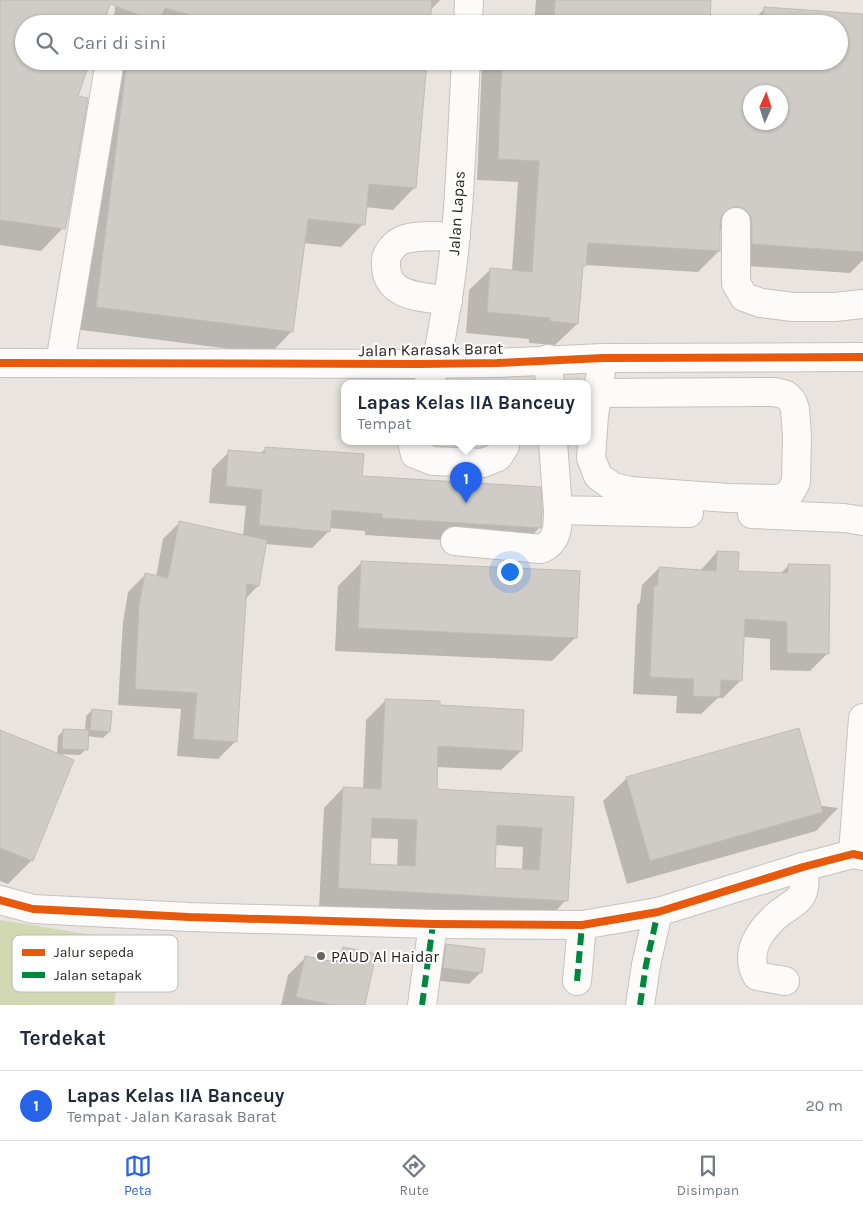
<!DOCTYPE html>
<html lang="id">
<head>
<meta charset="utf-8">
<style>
  body { margin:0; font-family:Karla,sans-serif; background:#f6f6f7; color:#1f2937 }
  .compass { position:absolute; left:743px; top:85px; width:45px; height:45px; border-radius:50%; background:#fff; box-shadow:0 1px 4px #0004; rotate:3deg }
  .you { position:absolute; left:509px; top:571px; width:18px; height:18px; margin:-12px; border:4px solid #fff; border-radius:50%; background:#1a73e8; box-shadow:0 0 0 8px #1a73e833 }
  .badge { display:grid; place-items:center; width:32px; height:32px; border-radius:50%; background:#2563eb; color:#fff; font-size:16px; font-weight:700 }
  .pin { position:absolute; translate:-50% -41px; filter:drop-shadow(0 1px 2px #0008) }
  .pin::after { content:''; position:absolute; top:26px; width:18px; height:15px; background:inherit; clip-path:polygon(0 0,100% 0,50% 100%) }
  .popup { position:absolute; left:341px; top:380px; width:250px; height:65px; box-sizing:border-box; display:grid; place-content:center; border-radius:10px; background:#fff; filter:drop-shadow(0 1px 4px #0005); font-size:16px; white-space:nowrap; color:#747a83 }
  .popup b { font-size:19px; color:#1f2937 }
  .popup::after { content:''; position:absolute; left:50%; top:100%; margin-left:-10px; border:10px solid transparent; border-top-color:#fff }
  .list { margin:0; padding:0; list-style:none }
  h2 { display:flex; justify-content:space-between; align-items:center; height:65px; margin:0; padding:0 20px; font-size:21px }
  h2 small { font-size:16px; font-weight:400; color:#747a83 }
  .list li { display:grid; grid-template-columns:32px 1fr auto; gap:15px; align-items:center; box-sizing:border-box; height:70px; padding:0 20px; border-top:1px solid #e0e1e3 }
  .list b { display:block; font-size:19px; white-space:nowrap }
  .list p { margin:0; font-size:16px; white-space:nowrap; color:#747a83 }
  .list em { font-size:16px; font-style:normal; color:#747a83 }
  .icon { flex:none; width:28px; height:28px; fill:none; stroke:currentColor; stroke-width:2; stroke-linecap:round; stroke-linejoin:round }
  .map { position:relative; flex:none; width:863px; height:1005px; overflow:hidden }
  .search { position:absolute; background:#fff; box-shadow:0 1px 4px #0004; left:15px; right:15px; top:15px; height:55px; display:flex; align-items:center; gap:12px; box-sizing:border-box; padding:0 18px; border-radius:28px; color:#747a83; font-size:19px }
  .sheet { height:135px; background:#fff }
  nav { display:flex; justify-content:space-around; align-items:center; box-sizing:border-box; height:70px; border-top:1px solid #e0e1e3; background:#fff; font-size:14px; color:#747a83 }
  nav a { display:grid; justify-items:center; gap:2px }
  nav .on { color:#2563eb }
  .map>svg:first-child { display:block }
  .green { fill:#d1d8b2 }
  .shadow { fill:#0003; fill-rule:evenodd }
  .building { fill:#cfcbc7; stroke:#bfbbb7; fill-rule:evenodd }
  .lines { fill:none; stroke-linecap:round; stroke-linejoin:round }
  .minor-casing { stroke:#c6c2be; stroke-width:30 }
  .minor { stroke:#fcfbfa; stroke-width:28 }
  .quiet { stroke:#00873e; stroke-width:6; stroke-dasharray:12 6; stroke-linecap:butt }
  .cycleway-casing { stroke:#fff; stroke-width:11 }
  .cycleway { stroke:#e8590c; stroke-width:8 }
  .poi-dot { fill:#686460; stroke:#fff; stroke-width:2 }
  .labels { text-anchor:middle; stroke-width:4; stroke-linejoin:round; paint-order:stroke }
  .street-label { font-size:16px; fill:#231f1c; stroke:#fff }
  .poi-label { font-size:16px; fill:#231f1c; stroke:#fff; text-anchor:start }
  .key { fill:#fff; stroke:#bdbcbb; stroke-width:1 }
  .key-label { font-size:14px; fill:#231f1c }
</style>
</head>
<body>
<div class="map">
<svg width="863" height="1005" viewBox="0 0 863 1005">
  <rect width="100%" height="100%" fill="#e9e4df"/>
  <path class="green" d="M 0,920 L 124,940 L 114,1005 L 0,1005 Z"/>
  <g class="shadow">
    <path d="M 0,0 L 110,0 L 24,24 L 24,61 L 76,96 L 63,228 L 41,251 L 0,245 Z"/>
    <path d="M 116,0 L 440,0 L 430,11 L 429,24 L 113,24 Z"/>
    <path d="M 536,0 L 710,0 L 709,24 L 534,24 Z"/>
    <path d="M 765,8 L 863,15 L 863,260 L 850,273 L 731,265 L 728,236 L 719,229 L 719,251 L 698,272 L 585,265 L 582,268 L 577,324 L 555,345 L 529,343 L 529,339 L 466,333 L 469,290 L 491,269 L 512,271 L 518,182 L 477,180 L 482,64 L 484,61 L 839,61 L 839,24 L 750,24 ZM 750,92 L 780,92 L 780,122 L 750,122 Z"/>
    <path d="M 108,61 L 426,61 L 415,187 L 393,210 L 365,207 L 363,224 L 341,247 L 303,243 L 292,331 L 270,354 L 74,329 Z"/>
    <path d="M 266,448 L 361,478 L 540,527 L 523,545 L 365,535 L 365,531 L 329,528 L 329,531 L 312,548 L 265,544 L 258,586 L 245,599 L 235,742 L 218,759 L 177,756 L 181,709 L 118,705 L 123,622 L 128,592 L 145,575 L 156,577 L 163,539 L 180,522 L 243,536 L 246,506 L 209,503 L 212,469 L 229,452 L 260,454 Z"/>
    <path d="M 717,552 L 737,572 L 780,574 L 789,565 L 828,653 L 810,671 L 770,670 L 770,639 L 743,637 L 741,680 L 723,698 L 718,698 L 701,714 L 676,713 L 677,696 L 633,694 L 637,605 L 640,602 L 642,585 L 659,568 L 700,571 Z"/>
    <path d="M 362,562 L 576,637 L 552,661 L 335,651 L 338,586 Z"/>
    <path d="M 385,701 L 438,706 L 521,751 L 501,770 L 436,767 L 435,790 L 573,798 L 566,900 L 547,920 L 319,908 L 324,808 L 343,788 L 363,789 L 366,720 ZM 370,838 L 398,839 L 397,867 L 369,866 ZM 495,845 L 523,847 L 522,870 L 494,869 Z"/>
    <path d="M 92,710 L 109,732 L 103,738 L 87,736 L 86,749 L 80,755 L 57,754 L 32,860 L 8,884 L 0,881 L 0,731 L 57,754 L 58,736 L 64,730 L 85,731 L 86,716 Z"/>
    <path d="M 627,778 L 779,800 L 838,808 L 816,831 L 627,884 L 603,801 Z"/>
    <path d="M 446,946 L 481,972 L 469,984 L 431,980 L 434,958 Z"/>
    <path d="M 343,948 L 364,1005 L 281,1005 L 288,975 L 306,957 L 330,962 Z"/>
  </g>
  <g class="building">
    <path d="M 0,0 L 432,0 L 430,24 L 223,24 L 165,8 L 159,23 L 110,4 L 103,24 L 24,24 L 24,61 L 90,61 L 78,96 L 88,98 L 69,210 L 65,229 L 0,220 Z"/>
    <path d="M 555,0 L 711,0 L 710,24 L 554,24 Z"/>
    <path d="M 764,7 L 863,14 L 863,252 L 752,244 L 752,222 L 750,215 L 743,208 L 736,206 L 728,209 L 722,215 L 720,222 L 720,251 L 588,243 L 586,266 L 583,266 L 578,324 L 550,321 L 550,318 L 487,312 L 490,268 L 532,272 L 539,161 L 498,159 L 502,61 L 839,61 L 839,24 L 763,24 ZM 750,92 L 780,92 L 780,122 L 750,122 Z"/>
    <path d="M 127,61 L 427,61 L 416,188 L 369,184 L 365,225 L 308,219 L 293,332 L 96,307 Z"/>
    <path d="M 265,447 L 364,454 L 362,476 L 541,487 L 542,511 L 541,528 L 382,518 L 382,514 L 332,510 L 330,532 L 259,525 L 262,490 L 226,486 L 228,450 L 265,453 Z"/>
    <path d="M 179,521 L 267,540 L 259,586 L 247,584 L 237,742 L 193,739 L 197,693 L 135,689 L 139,605 L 145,573 L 168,578 Z"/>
    <path d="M 717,551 L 739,552 L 738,571 L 788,573 L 788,564 L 830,565 L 829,654 L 787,653 L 787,622 L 745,619 L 742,681 L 721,680 L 720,697 L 693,696 L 694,679 L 650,677 L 654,586 L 657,586 L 659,567 L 716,571 Z"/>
    <path d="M 361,561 L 580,571 L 577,638 L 358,628 Z"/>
    <path d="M 385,699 L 440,701 L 440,705 L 524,710 L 522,751 L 438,746 L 437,789 L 574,797 L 568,901 L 338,888 L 343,787 L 381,789 ZM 372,818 L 417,820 L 415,866 L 370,864 ZM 497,825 L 542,828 L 539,870 L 495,868 Z"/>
    <path d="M 92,709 L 112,711 L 110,732 L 90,730 Z"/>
    <path d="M 799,728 L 823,812 L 650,861 L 626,777 Z"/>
    <path d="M 63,729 L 89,730 L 88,750 L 62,749 Z"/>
    <path d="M 0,730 L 74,760 L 33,861 L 0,848 Z"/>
    <path d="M 446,944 L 485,949 L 482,973 L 443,968 Z"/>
    <path d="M 343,947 L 376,954 L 365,1005 L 332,1005 L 296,997 L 305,956 L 340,963 Z"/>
  </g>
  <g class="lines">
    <defs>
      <g id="minor">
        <path d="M 468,24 L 469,0"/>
        <path d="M 736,222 L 736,283 L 744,297 L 761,303 L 793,307 L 835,307 L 863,304"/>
        <path d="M 448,301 C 421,296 384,298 386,261 C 386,253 395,243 402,240 C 418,234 439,237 456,236"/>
        <path d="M 548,359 L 550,384"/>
        <path d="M 0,363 L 419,364 L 497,363 L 603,358 L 863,357"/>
        <path d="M 60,363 L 110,61"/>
        <path d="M 428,384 C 438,364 440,342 444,321 C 460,236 461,148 466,61"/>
        <path d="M 597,393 L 775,392 L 786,395 L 792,401 L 795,409 L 797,436 L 796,482 L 790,493 L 780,499 L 729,498 L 630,491 L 613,487 L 598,476 L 591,458 L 594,415 L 603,358"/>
        <path d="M 412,442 L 415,454 L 433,461 L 483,463 L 498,457 L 505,446 L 504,442"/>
        <path d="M 553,442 L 558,510 L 689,513"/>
        <path d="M 752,514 L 844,518 L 863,521"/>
        <path d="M 455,541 L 541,549 C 558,542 558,526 558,510"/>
        <path d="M 853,854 L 863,718"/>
        <path d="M 0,900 L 33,909 L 189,917 L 433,924 L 582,925 L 658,912 L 803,867 L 853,854 L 863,856"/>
        <path d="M 577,981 L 582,925"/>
        <path d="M 785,981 L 757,976 C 743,951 762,927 781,912 C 788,907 798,902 802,894 C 806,886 804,876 803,867"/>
        <path d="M 422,1005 L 433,924"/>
        <path d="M 640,1005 L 646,965 L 658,912"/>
      </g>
    </defs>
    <use href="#minor" class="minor-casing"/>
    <use href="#minor" class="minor"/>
    <g class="quiet">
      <path d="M 577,981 L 582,925"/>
      <path d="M 422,1005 L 433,924"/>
      <path d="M 640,1005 L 646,965 L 658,912"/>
    </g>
    <defs>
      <g id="cycleway">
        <path d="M 0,363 L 419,364 L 497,363 L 603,358 L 863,357"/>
        <path d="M 0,900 L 33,909 L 189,917 L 433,924 L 582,925 L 658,912 L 803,867 L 853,854 L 863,856"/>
      </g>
    </defs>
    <use href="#cycleway" class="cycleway-casing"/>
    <use href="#cycleway" class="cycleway"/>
  </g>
  <circle class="poi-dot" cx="321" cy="956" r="5"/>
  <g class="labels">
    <g class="street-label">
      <text transform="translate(456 213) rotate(-86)" y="6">Jalan Lapas</text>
      <text transform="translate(431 349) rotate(-1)" y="6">Jalan Karasak Barat</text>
    </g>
    <g class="poi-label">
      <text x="331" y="962">PAUD Al Haidar</text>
    </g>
  </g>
  <rect x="12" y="935" width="166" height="57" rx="8" class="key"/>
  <rect x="22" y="949" width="23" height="7" fill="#e8590c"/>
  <rect x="22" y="972" width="23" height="6" fill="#00873e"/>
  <g class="key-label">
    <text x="54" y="957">Jalur sepeda</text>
    <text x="54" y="980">Jalan setapak</text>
  </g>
</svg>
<svg class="compass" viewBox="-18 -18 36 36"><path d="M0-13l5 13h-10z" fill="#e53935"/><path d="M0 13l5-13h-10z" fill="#747a83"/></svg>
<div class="you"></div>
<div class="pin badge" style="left:466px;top:503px">1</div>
<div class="popup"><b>Lapas Kelas IIA Banceuy</b>Tempat</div>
<div class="search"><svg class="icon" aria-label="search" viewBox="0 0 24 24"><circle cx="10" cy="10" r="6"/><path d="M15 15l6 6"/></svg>Cari di sini</div>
</div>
<section class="sheet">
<h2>Terdekat<small></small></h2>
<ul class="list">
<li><span class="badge">1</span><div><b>Lapas Kelas IIA Banceuy</b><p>Tempat · Jalan Karasak Barat</p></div><em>20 m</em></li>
</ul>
</section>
<nav>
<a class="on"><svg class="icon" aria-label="map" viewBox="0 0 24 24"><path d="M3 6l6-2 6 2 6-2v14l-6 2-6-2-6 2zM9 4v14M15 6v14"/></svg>Peta</a>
<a><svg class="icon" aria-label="directions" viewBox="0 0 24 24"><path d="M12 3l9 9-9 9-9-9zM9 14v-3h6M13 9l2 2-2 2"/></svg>Rute</a>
<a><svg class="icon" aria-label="saved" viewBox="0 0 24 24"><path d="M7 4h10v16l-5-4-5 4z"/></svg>Disimpan</a>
</nav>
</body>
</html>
